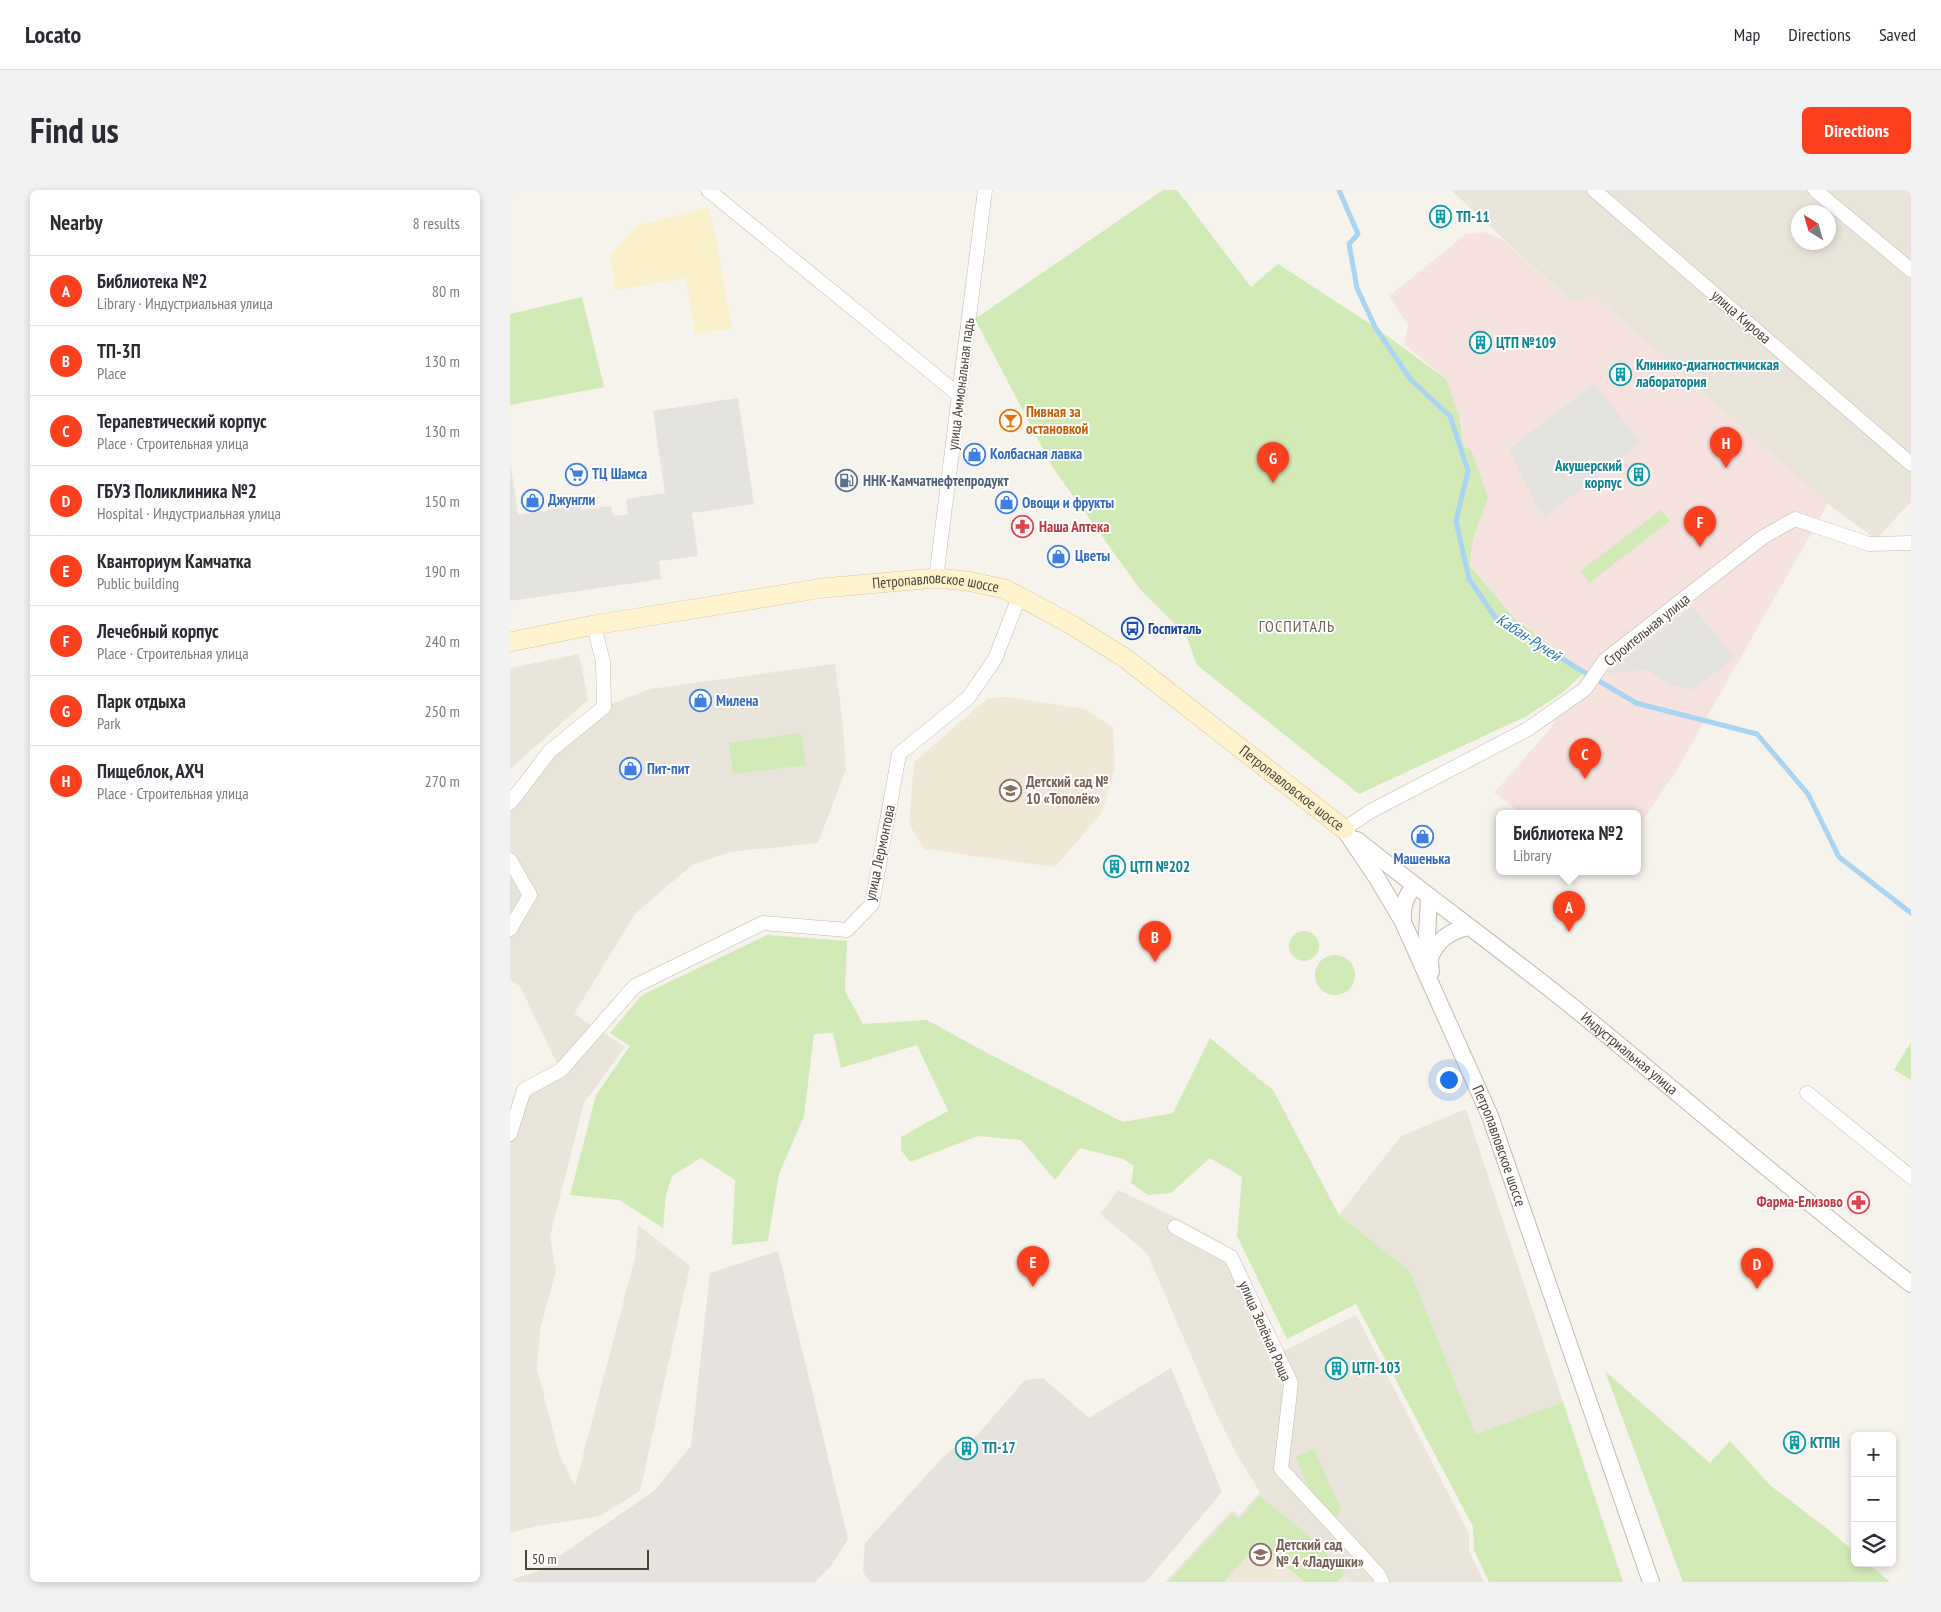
<!DOCTYPE html>
<html lang="en">
<head>
<meta charset="utf-8">
<style>
  body { margin:0; font-family:"PT Sans Narrow",sans-serif; background:#f2f2f3; color:#2b2b33 }
  .controls { position:absolute; right:15px; bottom:15px; display:grid; overflow:hidden; border-radius:8px; box-shadow:0 2px 8px #0003 }
  .controls button { width:45px; height:45px; display:grid; place-items:center; padding:0; border:0; border-bottom:1px solid #e1e1e2; background:#fff; color:#2b2b33; font:25px sans-serif }
  .compass { position:absolute; left:1281px; top:15px; width:45px; height:45px; border-radius:50%; background:#fff; box-shadow:0 2px 8px #0003; rotate:323deg }
  .scale { position:absolute; left:15px; bottom:12px; width:124px; box-sizing:border-box; padding-left:5px; border:2px solid #4b4439; border-top:0; font-size:14px; line-height:18px; white-space:nowrap; color:#4b4439; -webkit-text-stroke:4px #fff; paint-order:stroke }
  .you { position:absolute; left:938px; top:889px; width:18px; height:18px; margin:-12px; border:4px solid #fff; border-radius:50%; background:#1a73e8; box-shadow:0 0 0 8px #1a73e833 }
  .badge { display:grid; place-items:center; width:32px; height:32px; border-radius:50%; background:#fc3f1d; color:#fff; font-size:16px; font-weight:700 }
  .pin { position:absolute; translate:-50% -41px; filter:drop-shadow(0 1px 2px #0008) }
  .pin::after { content:''; position:absolute; top:26px; width:18px; height:15px; background:inherit; clip-path:polygon(0 0,100% 0,50% 100%) }
  .popup { position:absolute; left:986px; top:620px; width:145px; height:65px; box-sizing:border-box; display:grid; place-content:center; border-radius:8px; background:#fff; filter:drop-shadow(0 1px 4px #0005); font-size:16px; white-space:nowrap; color:#7c7c81 }
  .popup b { font-size:19px; color:#2b2b33 }
  .popup::after { content:''; position:absolute; left:50%; top:100%; margin-left:-10px; border:10px solid transparent; border-top-color:#fff }
  .list { margin:0; padding:0; list-style:none }
  h2 { display:flex; justify-content:space-between; align-items:center; height:65px; margin:0; padding:0 20px; font-size:21px }
  h2 small { font-size:16px; font-weight:400; color:#7c7c81 }
  .list li { display:grid; grid-template-columns:32px 1fr auto; gap:15px; align-items:center; box-sizing:border-box; height:70px; padding:0 20px; border-top:1px solid #e1e1e2 }
  .list b { display:block; font-size:19px; white-space:nowrap }
  .list p { margin:0; font-size:16px; white-space:nowrap; color:#7c7c81 }
  .list em { font-size:16px; font-style:normal; color:#7c7c81 }
  .icon { flex:none; width:28px; height:28px; fill:none; stroke:currentColor; stroke-width:2; stroke-linecap:round; stroke-linejoin:round }
  .map { position:relative; flex:none; width:1401px; height:1392px; overflow:hidden; border-radius:8px }
  header { display:flex; align-items:center; gap:30px; box-sizing:border-box; height:70px; padding:0 25px; background:#fff; border-bottom:1px solid #e1e1e2 }
  header strong { font-size:24px }
  nav { display:flex; gap:28px; margin-inline-start:auto; font-size:18px }
  .intro { display:flex; align-items:center; justify-content:space-between; box-sizing:border-box; height:120px; padding:0 30px }
  h1 { margin:0; font-size:35px }
  .button { padding:12px 22px; border-radius:8px; background:#fc3f1d; color:#fff; font-size:18px; font-weight:700 }
  main { display:flex; gap:30px; padding:0 30px }
  aside { flex:1; background:#fff; border-radius:8px; box-shadow:0 2px 8px #0003 }
  .map>svg:first-child { display:block }
  .residential { fill:#eae5da; fill-rule:evenodd }
  .industrial { fill:#e6e2dd }
  .education { fill:#efe8d6 }
  .medical { fill:#f6e3e0 }
  .green { fill:#d2eab5 }
  .sand { fill:#f9efc9 }
  .parking { fill:#e5e3e0 }
  .lines { fill:none; stroke-linecap:round; stroke-linejoin:round }
  .stream { stroke:#a9d4f2; stroke-width:5 }
  .minor-casing { stroke:#c2bbae; stroke-width:15 }
  .tertiary-casing { stroke:#c2bbae; stroke-width:18 }
  .secondary-casing { stroke:#d6c79b; stroke-width:20 }
  .minor { stroke:#fff; stroke-width:14 }
  .tertiary { stroke:#fff; stroke-width:16 }
  .secondary { stroke:#fff3cd; stroke-width:19 }
  .labels { text-anchor:middle; stroke-width:4; stroke-linejoin:round; paint-order:stroke }
  .culture-label { font-size:15px; font-weight:bold; fill:#0d838f; stroke:#fff; text-anchor:start }
  .street-label { font-size:15px; fill:#4b4439; stroke:#fff }
  .food-label { font-size:15px; font-weight:bold; fill:#c56008; stroke:#fff; text-anchor:start }
  .shop-label { font-size:15px; font-weight:bold; fill:#366cbe; stroke:#fff; text-anchor:start }
  .service-label { font-size:15px; font-weight:bold; fill:#4e5e75; stroke:#fff; text-anchor:start }
  .health-label { font-size:15px; font-weight:bold; fill:#be3a42; stroke:#fff; text-anchor:start }
  .transit-label { font-size:15px; font-weight:bold; fill:#164399; stroke:#fff; text-anchor:start }
  .education-label { font-size:15px; font-weight:bold; fill:#785e54; stroke:#fff; text-anchor:start }
  .neighbourhood-label { font-size:16px; letter-spacing:1px; fill:#6e6250; stroke:#fff }
  .water-label { font-size:16px; font-style:italic; fill:#2e7ab2; stroke:#fff }
</style>
</head>
<body>
<header>
<strong>Locato</strong>
<nav><a>Map</a><a>Directions</a><a>Saved</a></nav>
</header>
<div class="intro"><h1>Find us</h1><a class="button">Directions</a></div>
<main>
<aside>
<h2>Nearby<small>8 results</small></h2>
<ul class="list">
<li><span class="badge">A</span><div><b>Библиотека №2</b><p>Library · Индустриальная улица</p></div><em>80 m</em></li>
<li><span class="badge">B</span><div><b>ТП-3П</b><p>Place</p></div><em>130 m</em></li>
<li><span class="badge">C</span><div><b>Терапевтический корпус</b><p>Place · Строительная улица</p></div><em>130 m</em></li>
<li><span class="badge">D</span><div><b>ГБУЗ Поликлиника №2</b><p>Hospital · Индустриальная улица</p></div><em>150 m</em></li>
<li><span class="badge">E</span><div><b>Кванториум Камчатка</b><p>Public building</p></div><em>190 m</em></li>
<li><span class="badge">F</span><div><b>Лечебный корпус</b><p>Place · Строительная улица</p></div><em>240 m</em></li>
<li><span class="badge">G</span><div><b>Парк отдыха</b><p>Park</p></div><em>250 m</em></li>
<li><span class="badge">H</span><div><b>Пищеблок, АХЧ</b><p>Place · Строительная улица</p></div><em>270 m</em></li>
</ul>
</aside>
<div class="map">
<svg width="1401" height="1392" viewBox="0 0 1401 1392">
  <rect width="100%" height="100%" fill="#f6f3ec"/>
  <g class="residential">
    <path d="M 941,0 L 1401,0 L 1401,312 L 1366,349 L 1318,314 L 1060,111 ZM 1288,22 L 1318,22 L 1318,52 L 1288,52 Z"/>
    <path d="M 69,464 L 78,510 L 0,579 L 0,478 Z"/>
    <path d="M 325,474 L 332,527 L 336,579 L 308,653 L 220,662 L 182,675 L 125,724 L 64,824 L 115,857 L 74,913 L 40,1046 L 46,1081 L 30,1139 L 27,1179 L 49,1264 L 65,1296 L 125,1068 L 128,1035 L 180,1076 L 130,1301 L 90,1326 L 22,1337 L 0,1343 L 0,944 L 14,900 L 50,880 L 10,796 L 0,790 L 0,739 L 20,705 L 0,670 L 0,613 L 40,561 L 94,517 L 140,499 Z"/>
    <path d="M 956,919 L 1053,1212 L 966,1244 L 900,1081 L 829,1025 L 891,946 Z"/>
    <path d="M 608,1000 L 669,1029 L 725,1060 L 773,1161 L 846,1125 L 959,1344 L 959,1361 L 974,1392 L 655,1392 L 722,1320 L 729,1326 L 750,1302 L 726,1263 L 706,1223 L 637,1063 L 590,1024 Z"/>
  </g>
  <g class="industrial">
    <path d="M 0,685 L 11,705 L 0,724 Z"/>
    <path d="M 268,1061 L 338,1349 L 321,1376 L 305,1392 L 0,1392 L 0,1390 L 26,1382 L 144,1301 L 181,1256 L 200,1083 Z"/>
    <path d="M 661,1178 L 712,1302 L 636,1392 L 360,1392 L 353,1382 L 355,1353 L 433,1267 L 459,1245 L 463,1250 L 515,1190 L 533,1188 L 579,1228 Z"/>
  </g>
  <g class="education">
    <path d="M 496,507 L 576,519 L 603,538 L 605,579 L 591,624 L 545,677 L 414,659 L 399,634 L 404,572 L 478,508 Z"/>
    <path d="M 750,1306 L 798,1345 L 841,1392 L 658,1392 L 722,1324 L 729,1329 Z"/>
  </g>
  <path class="medical" d="M 974,42 L 992,49 L 1060,111 L 1086,106 L 1318,314 L 1168,578 L 1128,637 L 1128,623 L 1012,623 L 984,603 L 1040,539 L 1075,482 L 1004,428 L 960,374 L 963,349 L 978,308 L 954,259 L 936,189 L 894,154 L 898,135 L 879,106 L 956,44 Z"/>
  <g class="green">
    <path d="M 653,0 L 667,0 L 741,97 L 768,74 L 865,137 L 936,189 L 949,226 L 954,258 L 961,259 L 978,308 L 963,349 L 960,375 L 1004,428 L 1075,482 L 1052,503 L 1015,527 L 849,604 L 687,475 L 676,445 L 630,399 L 543,278 L 465,129 Z"/>
    <path d="M 72,107 L 94,197 L 0,215 L 0,124 Z"/>
    <path d="M 1151,320 L 1160,331 L 1079,393 L 1070,381 Z"/>
    <path d="M 291,543 L 296,575 L 223,584 L 219,553 Z"/>
    <circle cx="794" cy="756" r="15"/>
    <path d="M 257,745 L 337,751 L 335,801 L 353,834 L 417,830 L 479,864 L 613,932 L 663,923 L 700,848 L 763,900 L 829,1025 L 900,1081 L 966,1244 L 1053,1212 L 1113,1392 L 979,1392 L 964,1360 L 963,1337 L 846,1114 L 777,1149 L 727,1046 L 732,987 L 700,968 L 661,1003 L 638,1005 L 621,993 L 624,976 L 613,969 L 570,958 L 545,990 L 511,950 L 468,946 L 400,972 L 391,960 L 391,947 L 438,921 L 407,855 L 331,878 L 323,843 L 304,844 L 294,926 L 269,984 L 258,1051 L 222,1055 L 225,990 L 191,968 L 162,986 L 156,1005 L 153,1038 L 109,1010 L 60,1005 L 86,905 L 120,856 L 100,843 L 132,805 Z"/>
    <circle cx="825" cy="785" r="20"/>
    <path d="M 1401,852 L 1401,890 L 1384,880 Z"/>
    <path d="M 1095,1181 L 1200,1273 L 1220,1251 L 1261,1296 L 1315,1337 L 1345,1362 L 1345,1373 L 1358,1373 L 1380,1392 L 1173,1392 Z"/>
    <path d="M 804,1259 L 831,1320 L 828,1326 L 821,1325 L 797,1295 L 786,1266 Z"/>
    <path d="M 750,1306 L 798,1345 L 835,1383 L 827,1392 L 794,1392 L 749,1352 L 714,1392 L 658,1392 L 722,1324 L 729,1329 Z"/>
  </g>
  <path class="sand" d="M 198,17 L 206,48 L 222,138 L 185,144 L 176,88 L 106,100 L 99,67 L 126,36 Z"/>
  <g class="parking">
    <path d="M 1085,193 L 1131,253 L 1035,327 L 1028,318 L 999,259 Z"/>
    <path d="M 228,208 L 244,314 L 182,323 L 188,366 L 149,371 L 151,389 L 0,411 L 0,269 L 8,325 L 71,315 L 72,320 L 101,316 L 103,326 L 118,324 L 116,309 L 155,303 L 143,221 Z"/>
    <path d="M 1182,416 L 1225,467 L 1183,500 L 1162,495 L 1136,480 L 1097,484 Z"/>
  </g>
  <g class="lines">
    <path class="stream" d="M 829,0 L 848,44 L 839,54 L 847,98 L 865,137 L 901,190 L 940,226 L 958,281 L 946,331 L 959,389 L 987,430 L 1126,513 L 1247,544 L 1298,604 L 1329,667 L 1401,723"/>
    <defs>
      <g id="minor">
        <path d="M 198,0 L 449,205"/>
        <path d="M 1084,0 L 1401,274"/>
        <path d="M 1305,0 L 1401,80"/>
        <path d="M 426,388 L 475,0"/>
        <path d="M 0,613 L 40,561 L 94,517 L 93,472 L 84,435"/>
        <path d="M 834,639 L 861,621 L 1018,539 L 1075,499 L 1095,470 L 1253,347 L 1285,329 L 1359,354 L 1401,353"/>
        <path d="M 0,670 L 20,705 L 0,739"/>
        <path d="M 1297,903 L 1401,987"/>
        <path d="M 0,944 L 14,900 L 51,880 L 125,796 L 253,733 L 337,740 L 362,714 L 389,564 L 458,508 L 485,469 L 509,407"/>
        <path d="M 665,1037 L 721,1067 L 781,1193 L 771,1279 L 869,1385 L 872,1392"/>
      </g>
      <g id="tertiary">
        <path id="s1" d="M 834,639 L 867,688 L 893,732 L 980,926 L 1141,1392"/>
        <path id="s2" d="M 847,650 C 917,706 989,758 1059,814 C 1174,907 1285,1004 1401,1094"/>
        <path d="M 919,708 L 917,746 L 921,782"/>
        <path d="M 893,732 C 892,716 895,708 904,696"/>
        <path d="M 919,770 C 927,750 938,742 958,737"/>
      </g>
      <g id="secondary">
        <path id="s3" d="M 0,452 L 84,435 L 313,398 L 426,388 L 457,391 L 495,399 L 557,432 L 615,468 L 834,639"/>
      </g>
    </defs>
    <use href="#minor" class="minor-casing"/>
    <use href="#tertiary" class="tertiary-casing"/>
    <use href="#secondary" class="secondary-casing"/>
    <use href="#minor" class="minor"/>
    <use href="#tertiary" class="tertiary"/>
    <use href="#secondary" class="secondary"/>
  </g>
  <defs>
    <symbol id="building-ring" viewBox="-11 -11 22 22"><circle r="9.5" fill="#fff" stroke="#0f9aa8" stroke-width="1.5"/><path d="M-4-6H4V6H1V3H-1V6H-4ZM-2.5-4.3h1.7v1.8h-1.7ZM.8-4.3h1.7v1.8H.8ZM-2.5-1h1.7V.8h-1.7ZM.8-1h1.7V.8H.8Z" fill="#0f9aa8"/></symbol>
    <symbol id="bar-ring" viewBox="-11 -11 22 22"><circle r="9.5" fill="#fff" stroke="#e8710a" stroke-width="1.5"/><path d="M-6-5H6L.8 .8V4.5H3.5V6h-7V4.5H-.8V.8Z" fill="#e8710a"/></symbol>
    <symbol id="shop-ring" viewBox="-11 -11 22 22"><circle r="9.5" fill="#fff" stroke="#3f7fe0" stroke-width="1.5"/><path d="M-5-2.5h2.3a2.7 3.5 0 0 1 5.4 0H5L5.5 6h-11ZM-1.5-2.5h3a1.5 2.3 0 0 0-3 0Z" fill="#3f7fe0"/></symbol>
    <symbol id="supermarket-ring" viewBox="-11 -11 22 22"><circle r="9.5" fill="#fff" stroke="#3f7fe0" stroke-width="1.5"/><path d="M-6-5.5h2.5l.6 2H6L4.5 2H-2.5L-4.4-4H-6ZM-1.5 3.2a1.3 1.3 0 1 0 .1 0ZM3 3.2a1.3 1.3 0 1 0 .1 0Z" fill="#3f7fe0"/></symbol>
    <symbol id="fuel-ring" viewBox="-11 -11 22 22"><circle r="9.5" fill="#fff" stroke="#5c6f8a" stroke-width="1.5"/><path d="M-5.5-6h7V0h2V4h1.3V-2.5L3-4.5l.8-.8L6-3V5H2.5V1h-1V6h-7ZM-4.2-4.7v3.2H.2V-4.7Z" fill="#5c6f8a"/></symbol>
    <symbol id="pharmacy-ring" viewBox="-11 -11 22 22"><circle r="9.5" fill="#fff" stroke="#e0444e" stroke-width="1.5"/><path d="M-2-6h4v4h4v4h-4v4h-4v-4h-4v-4h4Z" fill="#e0444e"/></symbol>
    <symbol id="bus-ring" viewBox="-11 -11 22 22"><circle r="9.5" fill="#fff" stroke="#1a4fb4" stroke-width="1.5"/><path d="M-5-6H5V4H4V6H2V4H-2V6H-4V4H-5ZM-3.5-4V0h7V-4ZM-3.5 1.2v1.5H-2V1.2ZM2 1.2v1.5H3.5V1.2Z" fill="#1a4fb4"/></symbol>
    <symbol id="school-ring" viewBox="-11 -11 22 22"><circle r="9.5" fill="#fff" stroke="#8d6e63" stroke-width="1.5"/><path d="M0-5L7-2L0 1L-7-2ZM-4 1L0 2.5L4 1V4Q0 6-4 4Z" fill="#8d6e63"/></symbol>
  </defs>
  <g fill-rule="evenodd">
    <use href="#building-ring" x="918" y="14" width="25" height="25"/>
    <use href="#building-ring" x="958" y="140" width="25" height="25"/>
    <use href="#building-ring" x="1098" y="172" width="25" height="25"/>
    <use href="#bar-ring" x="488" y="218" width="25" height="25"/>
    <use href="#shop-ring" x="452" y="252" width="25" height="25"/>
    <use href="#supermarket-ring" x="54" y="272" width="25" height="25"/>
    <use href="#building-ring" x="1116" y="272" width="25" height="25"/>
    <use href="#fuel-ring" x="324" y="278" width="25" height="25"/>
    <use href="#shop-ring" x="10" y="298" width="25" height="25"/>
    <use href="#shop-ring" x="484" y="300" width="25" height="25"/>
    <use href="#pharmacy-ring" x="500" y="324" width="25" height="25"/>
    <use href="#shop-ring" x="536" y="354" width="25" height="25"/>
    <use href="#bus-ring" x="610" y="426" width="25" height="25"/>
    <use href="#shop-ring" x="178" y="498" width="25" height="25"/>
    <use href="#shop-ring" x="108" y="566" width="25" height="25"/>
    <use href="#school-ring" x="488" y="588" width="25" height="25"/>
    <use href="#shop-ring" x="900" y="634" width="25" height="25"/>
    <use href="#building-ring" x="592" y="664" width="25" height="25"/>
    <use href="#pharmacy-ring" x="1336" y="1000" width="25" height="25"/>
    <use href="#building-ring" x="814" y="1166" width="25" height="25"/>
    <use href="#building-ring" x="1272" y="1240" width="25" height="25"/>
    <use href="#building-ring" x="444" y="1246" width="25" height="25"/>
    <use href="#school-ring" x="738" y="1352" width="25" height="25"/>
  </g>
  <g class="labels">
    <g class="culture-label">
      <text x="946" y="32">ТП-11</text>
      <text x="986" y="158">ЦТП №109</text>
      <text x="1126" y="180">Клинико-диагностичиская<tspan x="1126" dy="17">лаборатория</tspan></text>
      <text x="1112" y="281" text-anchor="end">Акушерский<tspan x="1112" dy="17">корпус</tspan></text>
      <text x="620" y="682">ЦТП №202</text>
      <text x="842" y="1183">ЦТП-103</text>
      <text x="1300" y="1258">КТПН</text>
      <text x="472" y="1263">ТП-17</text>
    </g>
    <g class="street-label">
      <text transform="translate(1231 127) rotate(41)" y="5">улица Кирова</text>
      <text transform="translate(451 194) rotate(-83)" y="5">улица Аммональная падь</text>
      <text dy="5" stroke="none"><textPath href="#s3" startOffset="431">Петропавловское шоссе</textPath></text>
      <text transform="translate(1137 440) rotate(-39)" y="5">Строительная улица</text>
      <text dy="5" stroke="none"><textPath href="#s3" startOffset="851">Петропавловское шоссе</textPath></text>
      <text transform="translate(370 663) rotate(-78)" y="5">улица Лермонтова</text>
      <text dy="5" stroke="none"><textPath href="#s2" startOffset="346">Индустриальная улица</textPath></text>
      <text dy="5" stroke="none"><textPath href="#s1" startOffset="354">Петропавловское шоссе</textPath></text>
      <text transform="translate(755 1141) rotate(66)" y="5">улица Зелёная Роща</text>
    </g>
    <g class="food-label">
      <text x="516" y="227">Пивная за<tspan x="516" dy="17">остановкой</tspan></text>
    </g>
    <g class="shop-label">
      <text x="480" y="269">Колбасная лавка</text>
      <text x="82" y="289">ТЦ Шамса</text>
      <text x="38" y="315">Джунгли</text>
      <text x="512" y="318">Овощи и фрукты</text>
      <text x="565" y="371">Цветы</text>
      <text x="206" y="516">Милена</text>
      <text x="137" y="584">Пит-пит</text>
      <text x="912" y="674" text-anchor="middle">Машенька</text>
    </g>
    <g class="service-label">
      <text x="353" y="296">ННК-Камчатнефтепродукт</text>
    </g>
    <g class="health-label">
      <text x="529" y="342">Наша Аптека</text>
      <text x="1333" y="1017" text-anchor="end">Фарма-Елизово</text>
    </g>
    <g class="transit-label">
      <text x="638" y="444">Госпиталь</text>
    </g>
    <g class="education-label">
      <text x="516" y="597">Детский сад №<tspan x="516" dy="17">10 «Тополёк»</tspan></text>
      <text x="766" y="1360">Детский сад<tspan x="766" dy="17">№ 4 «Ладушки»</tspan></text>
    </g>
    <g class="neighbourhood-label">
      <text x="787" y="442">ГОСПИТАЛЬ</text>
    </g>
    <g class="water-label">
      <text transform="translate(1019 447) rotate(33)" y="6">Кабан-Ручей</text>
    </g>
  </g>
</svg>
<div class="controls">
<button>+</button>
<button>−</button>
<button><svg class="icon" aria-label="layers" viewBox="0 0 24 24"><path d="M12 4l9 5-9 5-9-5zM3 14l9 5 9-5"/></svg></button>
</div>
<svg class="compass" viewBox="-18 -18 36 36"><path d="M0-13l5 13h-10z" fill="#e53935"/><path d="M0 13l5-13h-10z" fill="#7c7c81"/></svg>
<div class="scale">50 m</div>
<div class="you"></div>
<div class="pin badge" style="left:1059px;top:742px">A</div>
<div class="popup"><b>Библиотека №2</b>Library</div>
<div class="pin badge" style="left:645px;top:772px">B</div>
<div class="pin badge" style="left:1075px;top:589px">C</div>
<div class="pin badge" style="left:1247px;top:1099px">D</div>
<div class="pin badge" style="left:523px;top:1097px">E</div>
<div class="pin badge" style="left:1190px;top:357px">F</div>
<div class="pin badge" style="left:763px;top:293px">G</div>
<div class="pin badge" style="left:1216px;top:278px">H</div>
</div>
</main>
</body>
</html>
